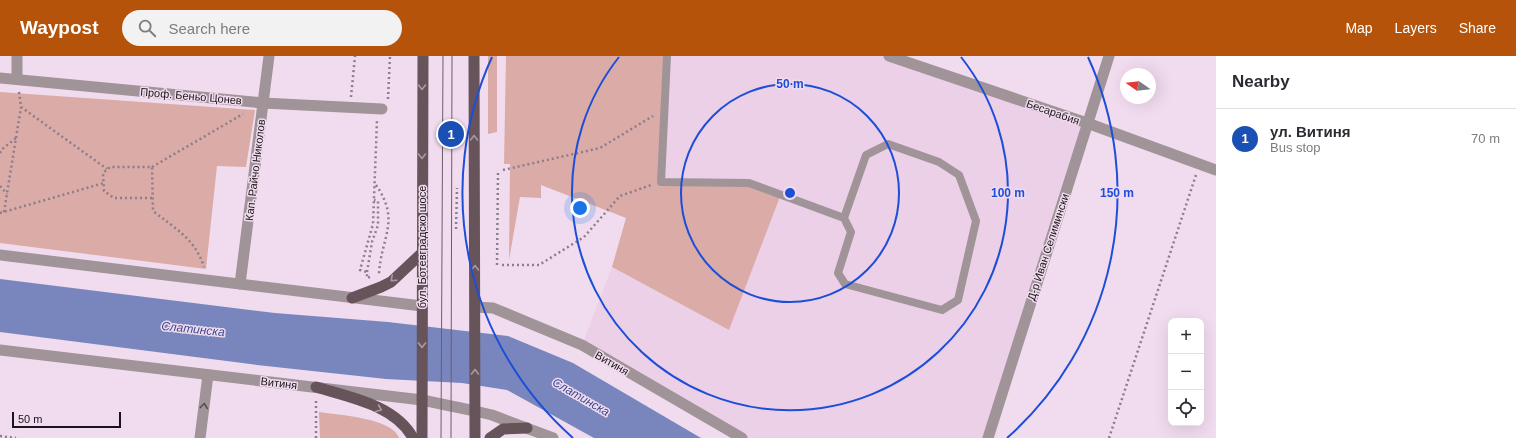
<!DOCTYPE html>
<html lang="en">
<head>
<meta charset="utf-8">
<style>
  body { margin:0; font-family:Helvetica,sans-serif; background:#f2f2f3; color:#2b2b33 }
  .controls { position:absolute; right:12px; bottom:12px; display:grid; overflow:hidden; border-radius:8px; box-shadow:0 4px 16px #0002 }
  .controls button { width:36px; height:36px; display:grid; place-items:center; padding:0; border:0; border-bottom:1px solid #e1e1e2; background:#fff; color:#2b2b33; font:20px sans-serif }
  .compass { position:absolute; left:1120px; top:12px; width:36px; height:36px; border-radius:50%; background:#fff; box-shadow:0 4px 16px #0002; rotate:284deg }
  .scale { position:absolute; left:12px; bottom:10px; width:109px; box-sizing:border-box; padding-left:4px; border:2px solid #1a1319; border-top:0; font-size:11px; line-height:14px; white-space:nowrap; color:#1a1319; -webkit-text-stroke:3px #f1dcef; paint-order:stroke }
  .you { position:absolute; left:580px; top:152px; width:14px; height:14px; margin:-10px; border:3px solid #fff; border-radius:50%; background:#1a73e8; box-shadow:0 0 0 6px #1a73e833 }
  .badge { display:grid; place-items:center; width:26px; height:26px; border-radius:50%; background:#b45309; color:#fff; font-size:13px; font-weight:700 }
  .pin { position:absolute; translate:-50% -50%; border:2px solid #fff; box-shadow:0 1px 4px #0006 }
  .list { margin:0; padding:0; list-style:none }
  h2 { display:flex; justify-content:space-between; align-items:center; height:52px; margin:0; padding:0 16px; font-size:17px }
  h2 small { font-size:13px; font-weight:400; color:#7c7c81 }
  .list li { display:grid; grid-template-columns:26px 1fr auto; gap:12px; align-items:center; box-sizing:border-box; height:60px; padding:0 16px; border-top:1px solid #e1e1e2 }
  .list b { display:block; font-size:15px; white-space:nowrap }
  .list p { margin:0; font-size:13px; white-space:nowrap; color:#7c7c81 }
  .list em { font-size:13px; font-style:normal; color:#7c7c81 }
  .icon { flex:none; width:22px; height:22px; fill:none; stroke:currentColor; stroke-width:2; stroke-linecap:round; stroke-linejoin:round }
  .map { position:relative; flex:none; width:1216px; height:382px; overflow:hidden }
  header { display:flex; align-items:center; gap:24px; box-sizing:border-box; height:56px; padding:0 20px; background:#b45309; color:#fff }
  header strong { font-size:19px }
  nav { display:flex; gap:22px; margin-inline-start:auto; font-size:14px }
  .search { width:280px; height:36px; background:#f2f2f3; display:flex; align-items:center; gap:10px; box-sizing:border-box; padding:0 14px; border-radius:22px; color:#7c7c81; font-size:15px }
  main { display:flex }
  aside { flex:1; background:#fff }
  .map>svg:first-child { display:block }
  .built { fill:#ebd0e8 }
  .green { fill:#dbaba7 }
  .water { fill:#7986bd }
  .lines { fill:none; stroke-linecap:round; stroke-linejoin:round }
  .path { stroke:#8b7d89; stroke-width:2.5; stroke-dasharray:2 3; stroke-linecap:butt }
  .service { stroke:#a09498; stroke-width:8 }
  .minor { stroke:#a09498; stroke-width:11 }
  .tertiary { stroke:#a09498; stroke-width:11 }
  .primary { stroke:#67535a; stroke-width:11 }
  .tram { stroke:#6a5e69; stroke-width:1 }
  .oneway { stroke:#ac98a4 }
  .oneway2 { stroke:#564d52 }
  .ring { fill:none; stroke:#1d4ed8; stroke-width:2 }
  .labels { text-anchor:middle; stroke-width:3; stroke-linejoin:round; paint-order:stroke }
  .street-label { font-size:11px; fill:#1a1319; stroke:#f1dcef }
  .water-label { font-size:12px; font-style:italic; fill:#3d488e; stroke:#f1dcef }
  .centre { fill:#1d4ed8; stroke:#f1dcef; stroke-width:2 }
  .ring-label { font-size:12px; text-anchor:middle; font-weight:bold; fill:#1d4ed8; stroke:#f1dcef; stroke-width:3; stroke-linejoin:round; paint-order:stroke }
</style>
</head>
<body>
<header>
<strong>Waypost</strong>
<div class="search"><svg class="icon" aria-label="search" viewBox="0 0 24 24"><circle cx="10" cy="10" r="6"/><path d="M15 15l6 6"/></svg>Search here</div>
<nav><a>Map</a><a>Layers</a><a>Share</a></nav>
</header>
<main>
<div class="map">
<svg width="1216" height="382" viewBox="0 0 1216 382">
  <rect width="100%" height="100%" fill="#f1dcef"/>
  <path class="built" d="M 667,0 L 889,0 L 1087,67 L 988,382 L 742,382 L 582,289 L 612,211 L 729,274 L 661,126 Z"/>
  <g class="green">
    <path d="M 488,0 L 497,0 L 497,76 L 488,78 Z"/>
    <path d="M 506,0 L 667,0 L 661,126 L 749,127 L 781,138 L 729,274 L 612,211 L 626,162 L 541,129 L 541,142 L 520,141 L 509,204 L 510,108 L 504,108 Z"/>
    <path d="M 0,36 L 255,54 L 246,111 L 217,110 L 206,213 L 0,187 Z"/>
    <path d="M 319,356 C 338,359 393,362 399,382 L 320,382 Z"/>
  </g>
  <path class="water" d="M 0,223 L 275,257 L 388,266 L 508,280 L 573,307 L 701,382 L 594,382 L 507,334 L 462,327 L 386,323 L 257,309 L 0,276 Z"/>
  <g class="lines">
    <g class="path">
      <path d="M 19,36 L 21,51 L 107,113"/>
      <path d="M 351,41 L 355,0"/>
      <path d="M 388,43 L 390,0"/>
      <path d="M 0,97 L 1,94 L 16,82"/>
      <path d="M 152,111 L 243,58"/>
      <path d="M 503,114 L 600,92 L 653,60"/>
      <path d="M 376,129 C 401,165 381,181 379,218"/>
      <path d="M 0,130 L 7,138"/>
      <path d="M 152,142 L 114,142 L 104,135 L 103,117 L 110,111 L 152,111 L 153,155 C 176,173 195,183 204,211"/>
      <path d="M 4,156 L 21,51"/>
      <path d="M 0,157 L 104,127"/>
      <path d="M 456,173 L 457,132"/>
      <path d="M 497,209 L 498,114"/>
      <path d="M 502,209 L 539,209 L 584,181 L 620,140 L 651,129"/>
      <path d="M 367,216 L 372,186 L 378,169 L 378,145 L 374,144"/>
      <path d="M 370,221 L 367,222 L 367,216 L 360,214 L 373,168 L 377,64"/>
      <path d="M 0,380 L 16,382"/>
      <path d="M 316,382 L 316,343"/>
      <path d="M 1109,382 L 1196,119"/>
    </g>
    <path class="service" d="M 667,0 L 661,126 L 749,127 L 844,162 L 851,176 L 838,217 L 845,228 L 942,254 L 958,244 L 976,165 L 959,119 L 939,106 L 888,88 L 866,99 L 844,162"/>
    <g class="minor">
      <path d="M 889,0 L 1087,67 L 1216,114"/>
      <path d="M 0,22 L 263,47 L 382,53"/>
      <path d="M 17,23 L 17,0"/>
      <path d="M 240,228 L 269,0"/>
      <path d="M 475,251 L 493,252 L 582,289 L 742,382"/>
      <path d="M 475,355 L 492,359 L 553,382"/>
      <path d="M 200,382 L 208,319"/>
      <path d="M 988,382 L 1109,0"/>
    </g>
    <g class="tertiary">
      <path d="M 0,199 L 422,250"/>
      <path d="M 0,294 L 422,344 L 475,355"/>
    </g>
    <g class="primary">
      <path d="M 474,0 L 475,382"/>
      <path d="M 352,242 L 381,231 L 391,226 L 422,197"/>
      <path d="M 316,331 C 349,341 395,349 413,382"/>
      <path d="M 422,382 L 423,0"/>
      <path d="M 490,382 L 503,373 L 527,372"/>
    </g>
    <g class="tram">
      <path d="M 441,382 L 443,0"/>
      <path d="M 451,382 L 452,0"/>
    </g>
  </g>
  <defs><path id="oneway-chevron" d="M-2-3.5L2.5 0L-2 3.5" fill="none" stroke-width="1.6" stroke-linecap="round" stroke-linejoin="round"/></defs>
  <g class="oneway">
    <use href="#oneway-chevron" transform="translate(422 31) rotate(90)"/>
    <use href="#oneway-chevron" transform="translate(474 82) rotate(-90)"/>
    <use href="#oneway-chevron" transform="translate(422 100) rotate(90)"/>
    <use href="#oneway-chevron" transform="translate(475 212) rotate(-90)"/>
    <use href="#oneway-chevron" transform="translate(393 223) rotate(140)"/>
    <use href="#oneway-chevron" transform="translate(422 289) rotate(90)"/>
    <use href="#oneway-chevron" transform="translate(475 316) rotate(-90)"/>
    <use href="#oneway-chevron" transform="translate(379 353) rotate(23)"/>
  </g>
  <use class="oneway2" href="#oneway-chevron" transform="translate(204 350) rotate(-83)"/>
  <g class="ring">
    <circle cx="790" cy="137" r="109"/>
    <path d="M961 1A218 218 0 1 1 619 1"/>
    <path d="M573 382A327 327 0 0 1 492 1M1088 1A327 327 0 0 1 1007 382"/>
  </g>
  <g class="labels">
    <g class="street-label">
      <text transform="translate(191 40) rotate(5)" y="4">Проф. Беньо Цонев</text>
      <text transform="translate(1053 56) rotate(19)" y="4">Бесарабия</text>
      <text transform="translate(255 114) rotate(-83)" y="4">Кап. Райчо Николов</text>
      <text transform="translate(422 191) rotate(-90)" y="4">бул. Ботевградско шосе</text>
      <text transform="translate(1048 191) rotate(-72)" y="4">Д-р Иван Селимински</text>
      <text transform="translate(612 307) rotate(30)" y="4">Витиня</text>
      <text transform="translate(279 327) rotate(7)" y="4">Витиня</text>
    </g>
    <g class="water-label">
      <text transform="translate(193 273) rotate(6)" y="4">Слатинска</text>
      <text transform="translate(581 341) rotate(30)" y="4">Слатинска</text>
    </g>
  </g>
  <circle cx="790" cy="137" r="6" class="centre"/>
  <g class="ring-label">
    <text x="790" y="32">50 m</text>
    <text x="1008" y="141">100 m</text>
    <text x="1117" y="141">150 m</text>
  </g>
</svg>
<div class="controls">
<button>+</button>
<button>−</button>
<button><svg class="icon" aria-label="locate" viewBox="0 0 24 24"><circle cx="12" cy="12" r="6"/><path d="M12 2v4M12 18v4M2 12h4M18 12h4"/></svg></button>
</div>
<svg class="compass" viewBox="-18 -18 36 36"><path d="M0-13l5 13h-10z" fill="#e53935"/><path d="M0 13l5-13h-10z" fill="#7c7c81"/></svg>
<div class="scale">50 m</div>
<div class="you"></div>
<div class="pin badge" style="left:451px;top:78px;background:#1a4fb4">1</div>
</div>
<aside>
<h2>Nearby<small></small></h2>
<ul class="list">
<li><span class="badge" style="background:#1a4fb4">1</span><div><b>ул. Витиня</b><p>Bus stop</p></div><em>70 m</em></li>
</ul>
</aside>
</main>
</body>
</html>
